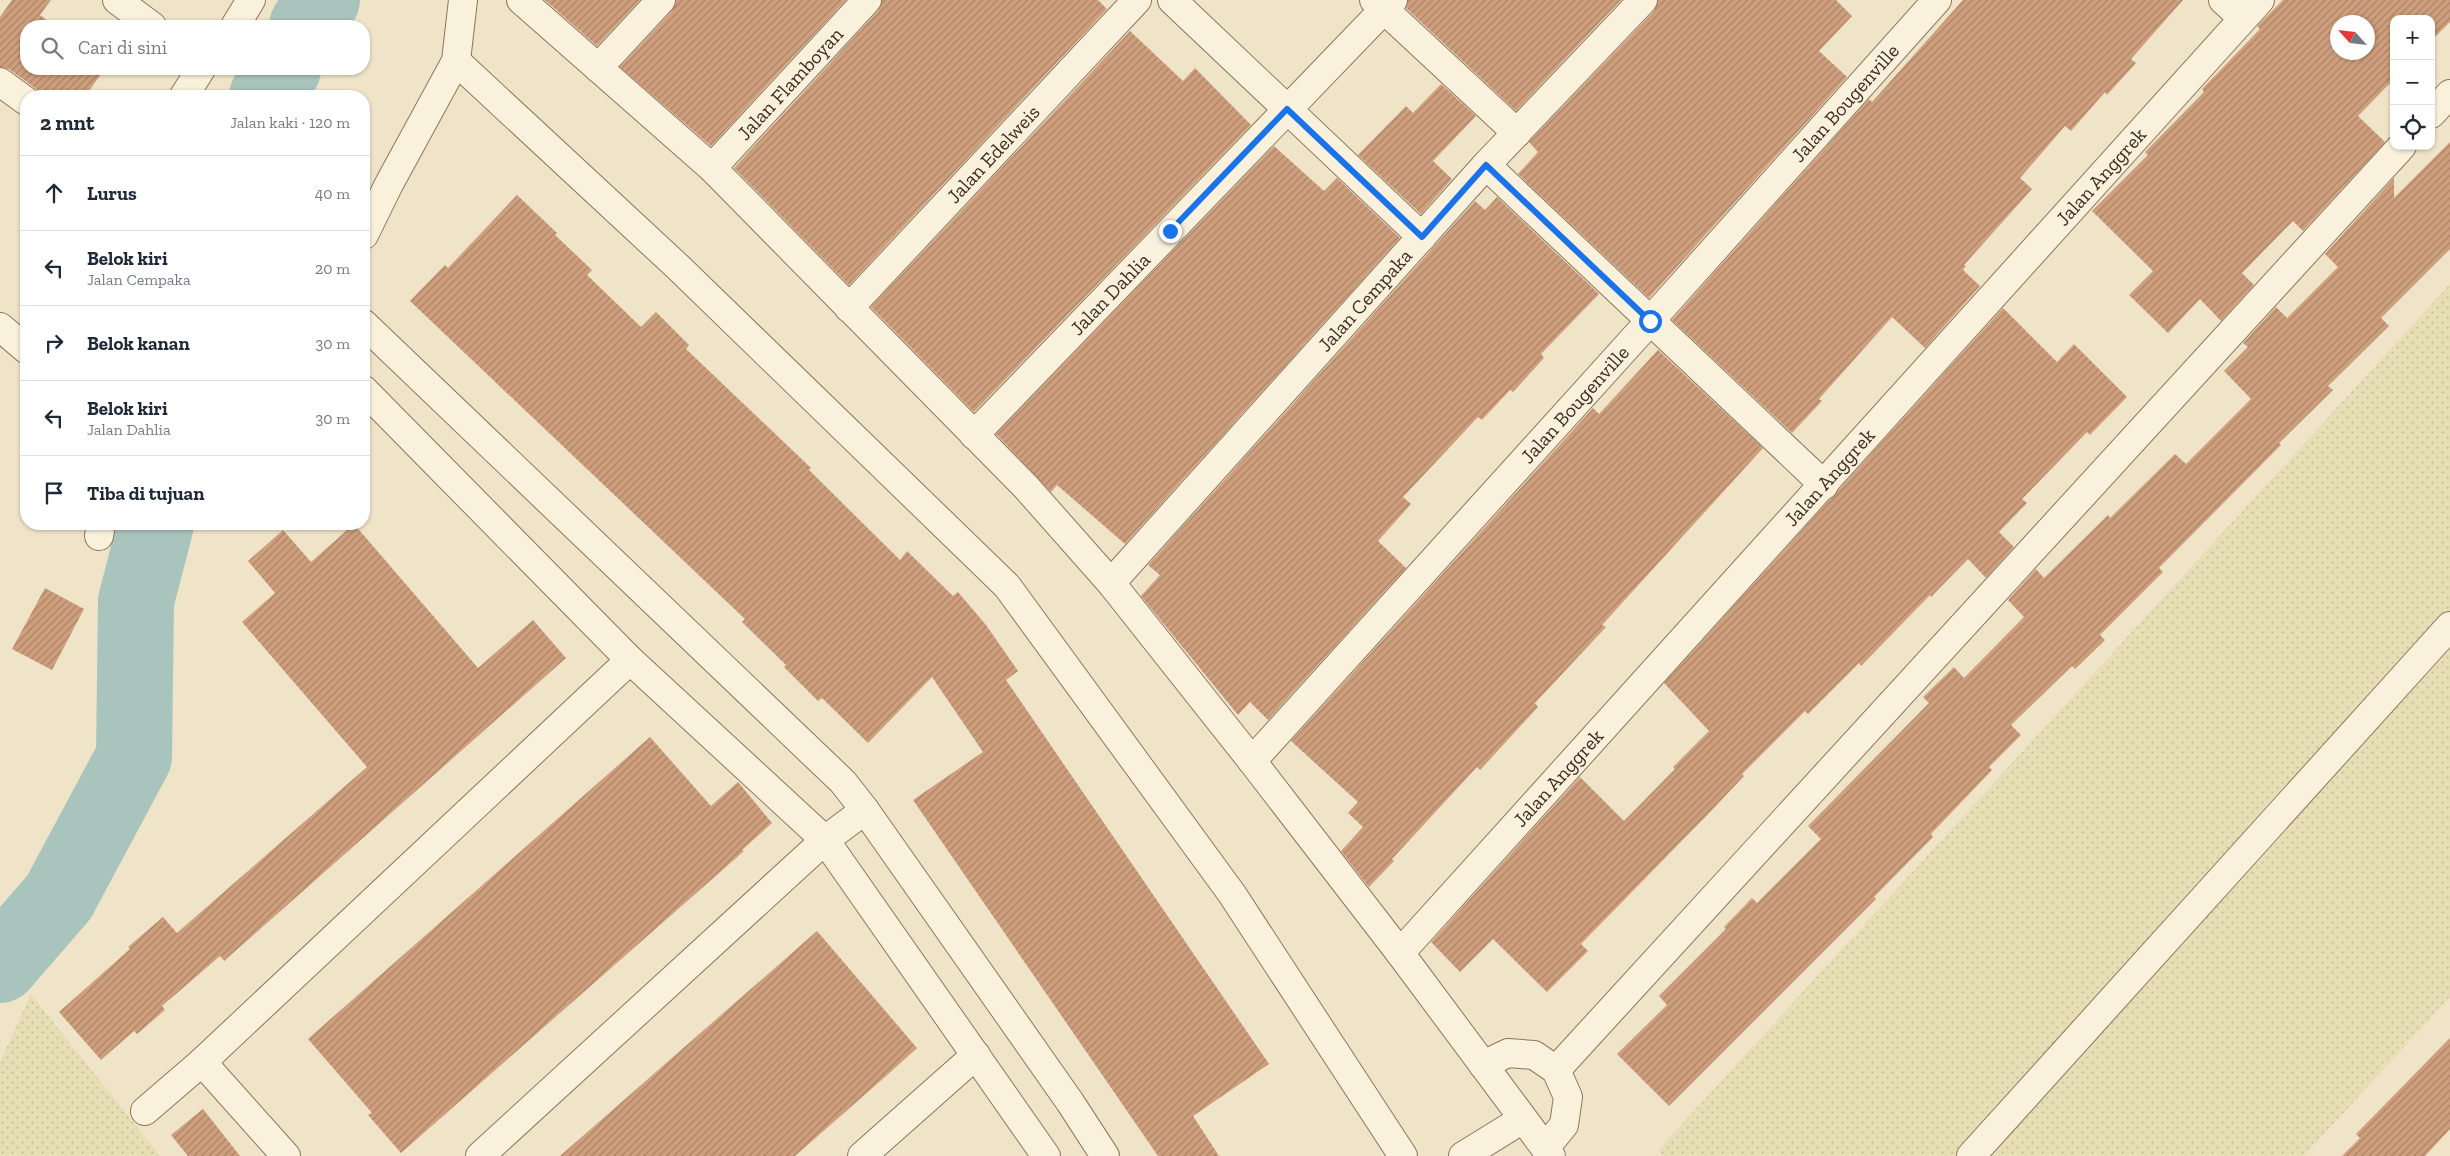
<!DOCTYPE html>
<html lang="id">
<head>
<meta charset="utf-8">
<style>
  body { margin:0; font-family:"Zilla Slab",serif; background:#f2f2f3; color:#1f2937 }
  .controls { position:absolute; right:15px; top:15px; display:grid; overflow:hidden; border-radius:10px; box-shadow:0 1px 4px #0004 }
  .controls button { width:45px; height:45px; display:grid; place-items:center; padding:0; border:0; border-bottom:1px solid #e0e1e3; background:#fff; color:#1f2937; font:25px sans-serif }
  .compass { position:absolute; left:2330px; top:15px; width:45px; height:45px; border-radius:50%; background:#fff; box-shadow:0 1px 4px #0004; rotate:297deg }
  .stop { position:absolute; width:15px; height:15px; margin:-11px; border:4px solid #1a73e8; border-radius:50%; background:#fff }
  .stop.end { background:#1a73e8; border-color:#fff; box-shadow:0 1px 5px #0008 }
  .list { margin:0; padding:0; list-style:none }
  h2 { display:flex; justify-content:space-between; align-items:center; height:65px; margin:0; padding:0 20px; font-size:21px }
  h2 small { font-size:16px; font-weight:400; color:#747a83 }
  .list li { display:grid; grid-template-columns:32px 1fr auto; gap:15px; align-items:center; box-sizing:border-box; height:75px; padding:0 20px; border-top:1px solid #e0e1e3 }
  .list b { display:block; font-size:19px; white-space:nowrap }
  .list p { margin:0; font-size:16px; white-space:nowrap; color:#747a83 }
  .list em { font-size:16px; font-style:normal; color:#747a83 }
  .icon { flex:none; width:28px; height:28px; fill:none; stroke:currentColor; stroke-width:2; stroke-linecap:round; stroke-linejoin:round }
  .map { position:relative; flex:none; width:2450px; height:1156px; overflow:hidden }
  .search { position:absolute; background:#fff; box-shadow:0 1px 4px #0004; left:20px; top:20px; width:350px; height:55px; display:flex; align-items:center; gap:12px; box-sizing:border-box; padding:0 18px; border-radius:20px; color:#747a83; font-size:19px }
  .panel { position:absolute; background:#fff; box-shadow:0 1px 4px #0004; left:20px; top:90px; width:350px; height:440px; border-radius:20px }
  .map>svg:first-child { display:block }
  .farmland { fill:url(#farmland-dots) }
  .lines { fill:none; stroke-linecap:round; stroke-linejoin:round }
  .river { stroke:#a9c4bc; stroke-width:76 }
  .building { fill:url(#building-hatch); fill-rule:evenodd }
  .minor-casing { stroke:#8d765c; stroke-width:30 }
  .tertiary-casing { stroke:#8d765c; stroke-width:30 }
  .minor { stroke:#faf1dc; stroke-width:28 }
  .tertiary { stroke:#faf1dc; stroke-width:28 }
  .route { stroke:#1a73e8; stroke-width:6 }
  .labels { text-anchor:middle; stroke-width:4.5; stroke-linejoin:round; paint-order:stroke }
  .street-label { font-size:20px; fill:#3d2e20; stroke:#f7eed8 }
</style>
</head>
<body>
<div class="map">
<svg width="2450" height="1156" viewBox="0 0 2450 1156">
  <defs>
    <pattern id="farmland-dots" width="8" height="8" patternUnits="userSpaceOnUse" patternTransform="scale(1.25)"><rect width="8" height="8" fill="#e6deb5"/><path d="M2 2h.1M6 6h.1" fill="none" stroke="#c6bf9b" stroke-width="1.8" stroke-linecap="round"/></pattern>
    <pattern id="building-hatch" width="6" height="6" patternUnits="userSpaceOnUse" patternTransform="scale(1.25)"><rect width="6" height="6" fill="#cf9f7d"/><path d="M-1 1l2-2M0 6l6-6M5 7l2-2" fill="none" stroke="#a98266"/></pattern>
  </defs>
  <rect width="100%" height="100%" fill="#f0e4c8"/>
  <g class="farmland">
    <path d="M 2450,284 L 2450,997 L 2304,1156 L 1662,1156 L 1659,1149 Z"/>
    <path d="M 31,994 L 160,1156 L 0,1156 L 0,1062 Z"/>
  </g>
  <g class="lines">
    <g class="river">
      <path d="M 307,26 L 322,0"/>
      <path d="M 267,96 L 283,69"/>
      <path d="M 0,965 L 59,897 L 134,757 L 136,601 L 156,524"/>
    </g>
  </g>
  <g class="building">
    <path d="M 12,0 L 51,0 L 40,15 L 55,26 L 26,26 L 26,69 L 105,69 L 85,96 L 41,96 L 35,88 L 9,69 L 0,67 L 0,17 Z"/>
    <path d="M 545,0 L 640,0 L 597,46 Z"/>
    <path d="M 676,0 L 846,0 L 711,146 L 620,67 L 672,11 Z"/>
    <path d="M 882,0 L 1098,0 L 1107,9 L 849,285 L 734,168 L 878,11 Z"/>
    <path d="M 1408,0 L 1621,0 L 1516,111 L 1406,8 Z"/>
    <path d="M 1658,0 L 1836,0 L 1852,16 L 1819,51 L 1847,77 L 1649,298 L 1518,174 L 1538,152 L 1529,142 L 1654,11 Z"/>
    <path d="M 1963,0 L 2183,0 L 2131,59 L 2136,63 L 2107,95 L 2105,92 L 2071,131 L 2065,126 L 2020,178 L 2032,189 L 1964,265 L 1966,266 L 1963,270 L 1980,286 L 1925,348 L 1892,317 L 1819,399 L 1822,401 L 1792,433 L 1672,320 L 1869,99 L 1872,102 Z"/>
    <path d="M 2283,0 L 2450,0 L 2450,22 L 2431,41 L 2431,19 L 2394,19 L 2394,79 L 2358,116 L 2385,142 L 2303,231 L 2293,221 L 2242,273 L 2254,285 L 2221,321 L 2200,299 L 2168,333 L 2129,295 L 2153,271 L 2092,211 L 2148,155 L 2145,152 L 2204,92 L 2202,89 L 2260,29 L 2257,26 ZM 2338,22 L 2368,22 L 2368,52 L 2338,52 Z"/>
    <path d="M 1130,31 L 1183,81 L 1195,68 L 1251,125 L 974,412 L 871,307 Z"/>
    <path d="M 1441,84 L 1476,116 L 1433,161 L 1452,179 L 1421,214 L 1358,155 L 1406,106 L 1413,113 Z"/>
    <path d="M 2450,142 L 2450,249 L 2381,318 L 2389,326 L 2328,386 L 2333,390 L 2279,443 L 2281,445 L 2159,568 L 2163,572 L 2100,635 L 2105,640 L 2075,669 L 2072,666 L 2011,725 L 2021,735 L 1989,767 L 1992,770 L 1931,834 L 1933,837 L 1874,897 L 1876,899 L 1669,1106 L 1617,1054 L 1667,1005 L 1659,996 L 1726,929 L 1724,927 L 1752,898 L 1757,903 L 1821,839 L 1808,826 L 1929,703 L 1923,697 L 1954,667 L 1964,678 L 2024,617 L 2008,600 L 2036,569 L 2044,578 L 2108,515 L 2110,518 L 2175,454 L 2186,464 L 2251,399 L 2224,371 L 2248,347 L 2243,343 L 2276,307 L 2287,318 L 2338,267 L 2325,254 L 2394,178 L 2394,198 Z"/>
    <path d="M 1274,146 L 1324,191 L 1337,178 L 1400,238 L 1125,544 L 1057,485 L 1051,492 L 996,434 Z"/>
    <path d="M 517,195 L 557,233 L 555,235 L 592,270 L 587,275 L 641,327 L 656,312 L 689,345 L 686,349 L 811,468 L 809,470 L 900,560 L 907,551 L 953,596 L 958,592 L 986,625 L 1018,671 L 1006,680 L 1269,1064 L 1193,1116 L 1219,1156 L 1158,1156 L 913,800 L 983,752 L 932,677 L 868,743 L 822,698 L 818,701 L 784,667 L 786,665 L 742,622 L 745,619 L 410,301 L 445,265 L 448,268 Z"/>
    <path d="M 1497,197 L 1599,294 L 1541,354 L 1544,358 L 1513,392 L 1510,390 L 1482,420 L 1478,417 L 1403,497 L 1411,504 L 1378,541 L 1406,568 L 1268,720 L 1250,702 L 1238,715 L 1141,596 L 1160,575 L 1148,565 L 1475,201 L 1485,210 Z"/>
    <path d="M 2003,308 L 2057,362 L 2074,344 L 2127,397 L 2090,435 L 2087,432 L 2022,499 L 2027,503 L 1999,532 L 2014,547 L 1986,578 L 1968,559 L 1931,597 L 1930,595 L 1861,666 L 1859,663 L 1808,714 L 1805,711 L 1742,774 L 1744,776 L 1712,810 L 1581,944 L 1588,951 L 1547,992 L 1493,939 L 1460,972 L 1431,942 L 1580,777 L 1624,821 L 1675,769 L 1673,767 L 1709,731 L 1664,683 Z"/>
    <path d="M 1658,350 L 1763,448 L 1602,625 L 1606,627 L 1535,703 L 1538,707 L 1480,770 L 1477,767 L 1392,859 L 1394,861 L 1369,887 L 1341,851 L 1363,827 L 1348,813 L 1358,802 L 1291,741 L 1593,408 L 1599,414 Z"/>
    <path d="M 354,524 L 478,668 L 533,620 L 566,658 L 224,961 L 220,956 L 162,1006 L 165,1010 L 137,1034 L 134,1031 L 101,1060 L 59,1012 L 130,949 L 128,947 L 163,917 L 177,933 L 367,767 L 242,622 L 275,593 L 248,561 L 283,530 L 311,562 Z"/>
    <path d="M 45,588 L 84,609 L 52,670 L 12,649 Z"/>
    <path d="M 650,737 L 711,806 L 738,782 L 772,823 L 742,850 L 744,851 L 401,1153 L 368,1115 L 372,1113 L 308,1039 Z"/>
    <path d="M 817,931 L 917,1048 L 886,1076 L 795,1156 L 560,1156 Z"/>
    <path d="M 2450,1038 L 2450,1129 L 2425,1156 L 2342,1156 L 2360,1138 L 2356,1134 Z"/>
    <path d="M 203,1109 L 240,1156 L 188,1156 L 171,1135 Z"/>
  </g>
  <g class="lines">
    <defs>
      <g id="minor">
        <path d="M 117,0 L 152,26"/>
        <path d="M 1172,0 L 1422,237"/>
        <path d="M 1374,0 L 1517,133"/>
        <path d="M 2223,0 L 2243,18"/>
        <path d="M 235,26 L 251,0"/>
        <path d="M 456,61 L 678,267 L 1007,586 L 1232,894 L 1403,1156"/>
        <path d="M 598,68 L 661,0"/>
        <path d="M 0,82 L 26,101"/>
        <path d="M 184,96 L 201,69"/>
        <path d="M 2431,114 L 2450,94"/>
        <path d="M 1486,165 L 1824,485"/>
        <path id="s1" d="M 712,168 L 867,0"/>
        <path d="M 364,235 L 389,184 L 456,61 L 463,0"/>
        <path id="s2" d="M 849,308 L 1137,0"/>
        <path d="M 364,324 L 843,782 L 865,810 L 1070,1102 L 1105,1156"/>
        <path d="M 0,327 L 26,349"/>
        <path d="M 364,390 L 630,660 L 825,840 L 1046,1156"/>
        <path id="s3" d="M 974,435 L 1393,0"/>
        <path d="M 99,536 L 101,524"/>
        <path id="s4" d="M 1111,583 L 1486,165 L 1643,0"/>
        <path id="s5" d="M 1252,761 L 1650,321 L 1937,0"/>
        <path id="s6" d="M 1400,953 L 2260,0"/>
        <path d="M 202,1062 L 286,1156"/>
        <path d="M 1483,1065 L 1508,1053 L 1534,1055 L 1556,1070 L 1568,1097 L 1564,1125 L 1545,1148"/>
        <path d="M 1556,1070 L 2402,146"/>
        <path d="M 145,1111 L 202,1062 L 630,660"/>
        <path d="M 480,1156 L 825,840 L 865,810"/>
        <path d="M 862,1156 L 976,1055"/>
        <path d="M 1463,1156 L 1523,1119"/>
        <path d="M 1971,1156 L 2450,626"/>
      </g>
      <path id="tertiary" d="M 521,0 L 712,168 L 1026,487 L 1111,583 L 1252,761 L 1400,953 L 1551,1156"/>
    </defs>
    <use href="#minor" class="minor-casing"/>
    <use href="#tertiary" class="tertiary-casing"/>
    <use href="#minor" class="minor"/>
    <use href="#tertiary" class="tertiary"/>
  </g>
  <g class="lines">
    <path class="route" d="M 1170,231 L 1287,109 L 1422,237 L 1486,165 L 1650,321"/>
  </g>
  <g class="labels">
    <g class="street-label">
      <text dy="7" stroke="none"><textPath href="#s1" startOffset="115">Jalan Flamboyan</textPath></text>
      <text dy="7" stroke="none"><textPath href="#s5" startOffset="886">Jalan Bougenville</textPath></text>
      <text dy="7" stroke="none"><textPath href="#s2" startOffset="211">Jalan Edelweis</textPath></text>
      <text dy="7" stroke="none"><textPath href="#s6" startOffset="1046">Jalan Anggrek</textPath></text>
      <text dy="7" stroke="none"><textPath href="#s3" startOffset="196">Jalan Dahlia</textPath></text>
      <text dy="7" stroke="none"><textPath href="#s4" startOffset="380">Jalan Cempaka</textPath></text>
      <text dy="7" stroke="none"><textPath href="#s5" startOffset="481">Jalan Bougenville</textPath></text>
      <text dy="7" stroke="none"><textPath href="#s6" startOffset="641">Jalan Anggrek</textPath></text>
      <text dy="7" stroke="none"><textPath href="#s6" startOffset="236">Jalan Anggrek</textPath></text>
    </g>
  </g>
</svg>
<div class="controls">
<button>+</button>
<button>−</button>
<button><svg class="icon" aria-label="locate" viewBox="0 0 24 24"><circle cx="12" cy="12" r="6"/><path d="M12 2v4M12 18v4M2 12h4M18 12h4"/></svg></button>
</div>
<svg class="compass" viewBox="-18 -18 36 36"><path d="M0-13l5 13h-10z" fill="#e53935"/><path d="M0 13l5-13h-10z" fill="#747a83"/></svg>
<div class="stop" style="left:1650px;top:321px"></div>
<div class="stop end" style="left:1170px;top:231px"></div>
<div class="search"><svg class="icon" aria-label="search" viewBox="0 0 24 24"><circle cx="10" cy="10" r="6"/><path d="M15 15l6 6"/></svg>Cari di sini</div>
<section class="panel">
<h2>2 mnt<small>Jalan kaki · 120 m</small></h2>
<ul class="list">
<li><svg class="icon" aria-label="ahead" viewBox="0 0 24 24"><path d="M12 20V5M6 11l6-6 6 6"/></svg><div><b>Lurus</b></div><em>40 m</em></li>
<li><svg class="icon" aria-label="left" viewBox="0 0 24 24"><path d="M17 20v-9H6M10 6l-5 5 5 5"/></svg><div><b>Belok kiri</b><p>Jalan Cempaka</p></div><em>20 m</em></li>
<li><svg class="icon" aria-label="right" viewBox="0 0 24 24"><path d="M7 20v-9h11M14 6l5 5-5 5"/></svg><div><b>Belok kanan</b></div><em>30 m</em></li>
<li><svg class="icon" aria-label="left" viewBox="0 0 24 24"><path d="M17 20v-9H6M10 6l-5 5 5 5"/></svg><div><b>Belok kiri</b><p>Jalan Dahlia</p></div><em>30 m</em></li>
<li><svg class="icon" aria-label="arrive" viewBox="0 0 24 24"><path d="M6 21V4h12l-3 4 3 4H6"/></svg><div><b>Tiba di tujuan</b></div></li>
</ul>
</section>
</div>
</body>
</html>
